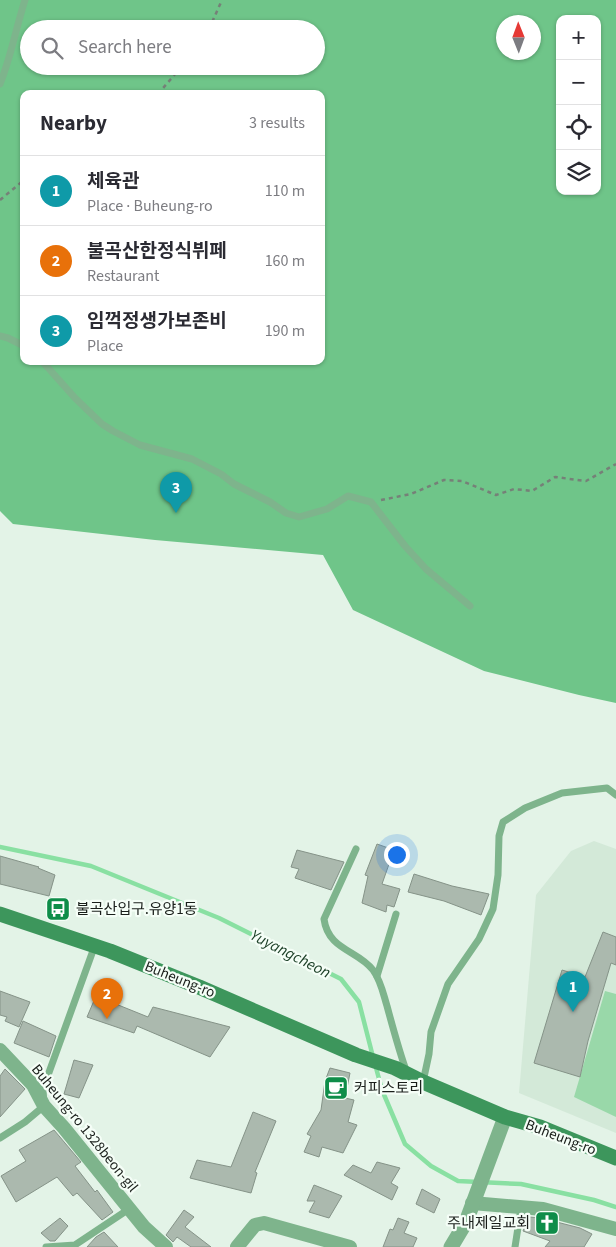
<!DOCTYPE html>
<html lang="en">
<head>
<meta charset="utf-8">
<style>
  body { margin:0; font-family:"Source Sans 3","Noto Sans KR",sans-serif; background:#f7f7f7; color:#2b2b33 }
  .controls { position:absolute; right:15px; top:15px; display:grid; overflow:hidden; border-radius:10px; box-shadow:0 1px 4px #0004 }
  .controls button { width:45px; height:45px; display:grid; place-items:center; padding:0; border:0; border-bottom:1px solid #e1e1e2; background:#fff; color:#2b2b33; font:25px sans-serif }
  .compass { position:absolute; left:496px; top:15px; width:45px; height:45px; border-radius:50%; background:#fff; box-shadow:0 1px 4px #0004; rotate:359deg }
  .you { position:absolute; left:396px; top:854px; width:18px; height:18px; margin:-12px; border:4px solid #fff; border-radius:50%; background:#1a73e8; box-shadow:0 0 0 8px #1a73e833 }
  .badge { display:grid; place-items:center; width:32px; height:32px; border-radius:50%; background:#ea580c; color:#fff; font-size:16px; font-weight:700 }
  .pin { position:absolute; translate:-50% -41px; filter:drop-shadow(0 1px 2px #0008) }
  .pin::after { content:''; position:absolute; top:26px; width:18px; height:15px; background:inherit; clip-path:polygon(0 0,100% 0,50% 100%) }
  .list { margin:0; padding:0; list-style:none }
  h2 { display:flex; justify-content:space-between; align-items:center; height:65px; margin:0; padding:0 20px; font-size:21px }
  h2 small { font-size:16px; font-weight:400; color:#7c7c81 }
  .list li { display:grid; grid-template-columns:32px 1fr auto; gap:15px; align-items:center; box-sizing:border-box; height:70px; padding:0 20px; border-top:1px solid #e1e1e2 }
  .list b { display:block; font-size:19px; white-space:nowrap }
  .list p { margin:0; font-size:16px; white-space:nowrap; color:#7c7c81 }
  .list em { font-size:16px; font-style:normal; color:#7c7c81 }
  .icon { flex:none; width:28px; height:28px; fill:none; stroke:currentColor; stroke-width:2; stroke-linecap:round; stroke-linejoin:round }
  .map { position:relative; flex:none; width:616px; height:1247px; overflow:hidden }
  .search { position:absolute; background:#fff; box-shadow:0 1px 4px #0004; left:20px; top:20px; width:305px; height:55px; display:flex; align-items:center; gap:12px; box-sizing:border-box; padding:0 18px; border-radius:28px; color:#7c7c81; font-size:19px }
  .panel { position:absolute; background:#fff; box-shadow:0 1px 4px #0004; left:20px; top:90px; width:305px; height:275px; border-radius:10px }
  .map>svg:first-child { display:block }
  .built { fill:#d3e9d8 }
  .green { fill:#99d8a9 }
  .forest { fill:#6fc589; fill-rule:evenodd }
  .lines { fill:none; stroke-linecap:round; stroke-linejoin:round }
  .stream { stroke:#89e0a2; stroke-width:4.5 }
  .building { fill:#abb9ae; stroke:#859388 }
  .path { stroke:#768078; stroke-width:2.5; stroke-dasharray:4 4; stroke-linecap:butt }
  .service { stroke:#7eb48c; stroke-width:7 }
  .minor { stroke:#7eb48c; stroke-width:14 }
  .tertiary { stroke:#7eb48c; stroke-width:15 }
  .secondary { stroke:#3d965c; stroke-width:15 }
  .labels { text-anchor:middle; stroke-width:4.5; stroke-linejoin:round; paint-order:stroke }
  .poi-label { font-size:15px; fill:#191e1a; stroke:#f5fef7; text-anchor:start }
  .street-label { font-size:15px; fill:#191e1a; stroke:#f5fef7 }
  .water-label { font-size:16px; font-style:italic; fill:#1a3e25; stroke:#f5fef7 }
</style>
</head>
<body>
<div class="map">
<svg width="616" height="1247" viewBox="0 0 616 1247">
  <rect width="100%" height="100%" fill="#e3f3e7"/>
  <path class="built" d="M 594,841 L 616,849 L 616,1133 L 519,1093 L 536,895 L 571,851 Z"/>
  <path class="green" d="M 605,991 L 616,994 L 616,1117 L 574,1097 Z"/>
  <path class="forest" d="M 0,0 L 616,0 L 616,703 L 579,695 L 484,671 L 353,610 L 323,555 L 155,540 L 13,524 L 0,511 ZM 560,19 L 597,19 L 597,191 L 560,191 ZM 504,22 L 534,22 L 534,52 L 504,52 ZM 29,29 L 316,29 L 316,66 L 29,66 ZM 24,94 L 321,94 L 321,361 L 24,361 Z"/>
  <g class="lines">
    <g class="stream">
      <path d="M 0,847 L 91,866 L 219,918 L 341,979 L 359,1002 L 373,1057"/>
      <path d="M 375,1064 L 382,1090 L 405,1144 L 431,1166 L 458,1181 L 521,1184 L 594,1200 L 616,1207"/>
    </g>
  </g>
  <g class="building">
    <path d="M 377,844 L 394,850 L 382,884 L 400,889 L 394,907 L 387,905 L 386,912 L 362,903 L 368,876 L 365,875 Z"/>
    <path d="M 297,850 L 344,862 L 331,890 L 295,878 L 299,869 L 291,867 Z"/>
    <path d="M 0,856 L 39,867 L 38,868 L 55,875 L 49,896 L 0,884 Z"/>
    <path d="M 414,874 L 452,886 L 489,894 L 481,915 L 444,901 L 408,892 Z"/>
    <path d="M 603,932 L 616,937 L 616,965 L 611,963 L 588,1041 L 580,1077 L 534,1063 L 562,970 L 585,977 Z"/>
    <path d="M 0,991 L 30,1002 L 19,1027 L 5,1021 L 7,1017 L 0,1015 Z"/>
    <path d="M 96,996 L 148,1017 L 153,1007 L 230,1027 L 210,1057 L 137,1026 L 134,1033 L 87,1017 Z"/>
    <path d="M 23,1021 L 56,1036 L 49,1057 L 14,1043 Z"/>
    <path d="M 74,1060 L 93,1065 L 79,1098 L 64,1094 Z"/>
    <path d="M 330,1068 L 350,1073 L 345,1098 L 354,1100 L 348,1122 L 357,1125 L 343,1153 L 322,1147 L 319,1157 L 304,1152 L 311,1136 L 307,1134 L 321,1110 L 325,1081 Z"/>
    <path d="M 5,1069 L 25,1089 L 0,1117 L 0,1076 Z"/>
    <path d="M 253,1112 L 276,1121 L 255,1172 L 257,1173 L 251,1193 L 190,1178 L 197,1160 L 231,1167 Z"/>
    <path d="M 54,1130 L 81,1162 L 75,1166 L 95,1192 L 97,1190 L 113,1212 L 102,1220 L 77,1193 L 73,1196 L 57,1177 L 16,1202 L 1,1176 L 26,1161 L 19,1150 Z"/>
    <path d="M 377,1162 L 400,1168 L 391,1183 L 398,1187 L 392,1200 L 344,1175 L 353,1165 L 371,1173 Z"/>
    <path d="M 314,1185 L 342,1196 L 329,1218 L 309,1212 L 315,1201 L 307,1201 Z"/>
    <path d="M 422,1189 L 440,1199 L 434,1213 L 416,1204 Z"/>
    <path d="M 184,1210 L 194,1217 L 185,1227 L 211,1247 L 191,1247 L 177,1237 L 173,1242 L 166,1235 Z"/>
    <path d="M 529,1217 L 541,1218 L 580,1228 L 592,1234 L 584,1247 L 545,1247 L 550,1241 L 523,1231 Z"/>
    <path d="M 60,1218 L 68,1226 L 55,1241 L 50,1241 L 41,1233 Z"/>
    <path d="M 398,1218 L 409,1222 L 404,1233 L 417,1238 L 413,1247 L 383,1247 L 390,1229 L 393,1230 Z"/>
    <path d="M 104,1232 L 118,1247 L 87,1247 L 96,1237 Z"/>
  </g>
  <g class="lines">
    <g class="path">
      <path d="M 209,29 L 222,0"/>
      <path d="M 158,94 L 182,66"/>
      <path d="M 0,200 L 24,180"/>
      <path d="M 381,500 L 411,494 L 444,480 L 462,481 L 496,495 L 514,489 L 532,491 L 555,477 L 586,481 L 616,464"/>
    </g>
    <g class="service">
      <path d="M 0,84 C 11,57 16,28 25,0"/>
      <path d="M 0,336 L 8,338 L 24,346"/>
      <path d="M 42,361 L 75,398 L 102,424 L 113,431 L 140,445 L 192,459 L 221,474 L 234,484 L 270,502 L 286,513 L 299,517 L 327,509 L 348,496 L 371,502 L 405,546 L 426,569 L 470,606"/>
      <path d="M 356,849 L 324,919 C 328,950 358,950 373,970 C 381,981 383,993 387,1006 C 393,1028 399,1051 407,1073"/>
      <path d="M 377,976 L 396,914"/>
      <path d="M 423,1082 L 429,1054 L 431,1032 L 448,984 L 479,939 L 493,909 L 498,875 L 499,836 L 503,822 L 525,808 L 562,793 L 607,788 L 616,795"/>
      <path d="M 0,1138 L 25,1122 L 44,1106 L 43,1089 L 95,945"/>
      <path d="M 46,1247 L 75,1245 L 129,1209"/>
      <path d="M 515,1247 L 521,1208"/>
    </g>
    <g class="minor">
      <path d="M 0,1050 L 33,1085 L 44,1106 L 64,1128 L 144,1227 L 166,1247"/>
      <path d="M 472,1203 L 543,1209 L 616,1229"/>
      <path d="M 237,1247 L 255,1225 L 264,1223 L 350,1247"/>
    </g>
    <path class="tertiary" d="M 451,1247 L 466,1222 L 505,1117"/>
    <path class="secondary" d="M 0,914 L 110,951 L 199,987 L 356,1055 L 395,1068 L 423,1082 L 505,1117 L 540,1127 L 616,1158"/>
  </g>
  <defs>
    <symbol id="bus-square" viewBox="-11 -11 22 22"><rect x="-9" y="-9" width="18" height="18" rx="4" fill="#0e8d49" stroke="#f5fef7"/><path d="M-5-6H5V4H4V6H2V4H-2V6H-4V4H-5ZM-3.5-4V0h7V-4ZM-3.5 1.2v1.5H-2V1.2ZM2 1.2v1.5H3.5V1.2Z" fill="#fff"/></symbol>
    <symbol id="cafe-square" viewBox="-11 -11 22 22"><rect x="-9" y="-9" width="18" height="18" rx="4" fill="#0e8d49" stroke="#f5fef7"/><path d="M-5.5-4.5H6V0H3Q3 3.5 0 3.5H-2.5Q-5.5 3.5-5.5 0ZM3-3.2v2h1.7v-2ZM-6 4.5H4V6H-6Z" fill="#fff"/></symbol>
    <symbol id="church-square" viewBox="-11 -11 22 22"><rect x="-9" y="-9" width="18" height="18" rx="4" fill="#0e8d49" stroke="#f5fef7"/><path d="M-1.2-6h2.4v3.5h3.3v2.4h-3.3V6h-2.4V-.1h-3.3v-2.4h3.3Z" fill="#fff"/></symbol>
  </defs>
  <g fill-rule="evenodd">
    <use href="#bus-square" x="44" y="895" width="28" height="28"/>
    <use href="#cafe-square" x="322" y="1074" width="28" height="28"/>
    <use href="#church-square" x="533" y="1209" width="28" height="28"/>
  </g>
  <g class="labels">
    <g class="poi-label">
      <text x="76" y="914">불곡산입구.유양1동</text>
      <text x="354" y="1093">커피스토리</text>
      <text x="530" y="1228" text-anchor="end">주내제일교회</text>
    </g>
    <g class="street-label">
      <text transform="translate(180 979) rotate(22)" y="5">Buheung-ro</text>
      <text transform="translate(85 1128) rotate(51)" y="5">Buheung-ro 1328beon-gil</text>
      <text transform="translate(561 1137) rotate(21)" y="5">Buheung-ro</text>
    </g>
    <g class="water-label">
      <text transform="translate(291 953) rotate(27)" y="6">Yuyangcheon</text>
    </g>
  </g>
</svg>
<div class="controls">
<button>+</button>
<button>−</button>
<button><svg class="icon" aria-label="locate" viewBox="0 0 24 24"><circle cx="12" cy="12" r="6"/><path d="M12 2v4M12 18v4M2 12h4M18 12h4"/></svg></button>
<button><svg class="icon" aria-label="layers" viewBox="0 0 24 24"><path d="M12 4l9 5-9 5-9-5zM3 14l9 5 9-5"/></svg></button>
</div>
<svg class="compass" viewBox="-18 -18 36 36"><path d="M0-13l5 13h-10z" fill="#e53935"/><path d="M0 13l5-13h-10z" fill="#7c7c81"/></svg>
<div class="you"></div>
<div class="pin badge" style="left:573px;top:1012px;background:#0f9aa8">1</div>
<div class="pin badge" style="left:107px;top:1019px;background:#e8710a">2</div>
<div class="pin badge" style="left:176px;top:513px;background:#0f9aa8">3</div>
<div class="search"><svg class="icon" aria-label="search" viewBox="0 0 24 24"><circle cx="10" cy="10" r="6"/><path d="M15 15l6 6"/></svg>Search here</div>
<section class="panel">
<h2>Nearby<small>3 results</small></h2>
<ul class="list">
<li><span class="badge" style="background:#0f9aa8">1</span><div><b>체육관</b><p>Place · Buheung-ro</p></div><em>110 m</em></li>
<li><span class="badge" style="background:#e8710a">2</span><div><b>불곡산한정식뷔페</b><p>Restaurant</p></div><em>160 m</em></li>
<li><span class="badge" style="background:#0f9aa8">3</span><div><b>임꺽정생가보존비</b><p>Place</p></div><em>190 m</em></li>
</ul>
</section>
</div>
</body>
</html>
